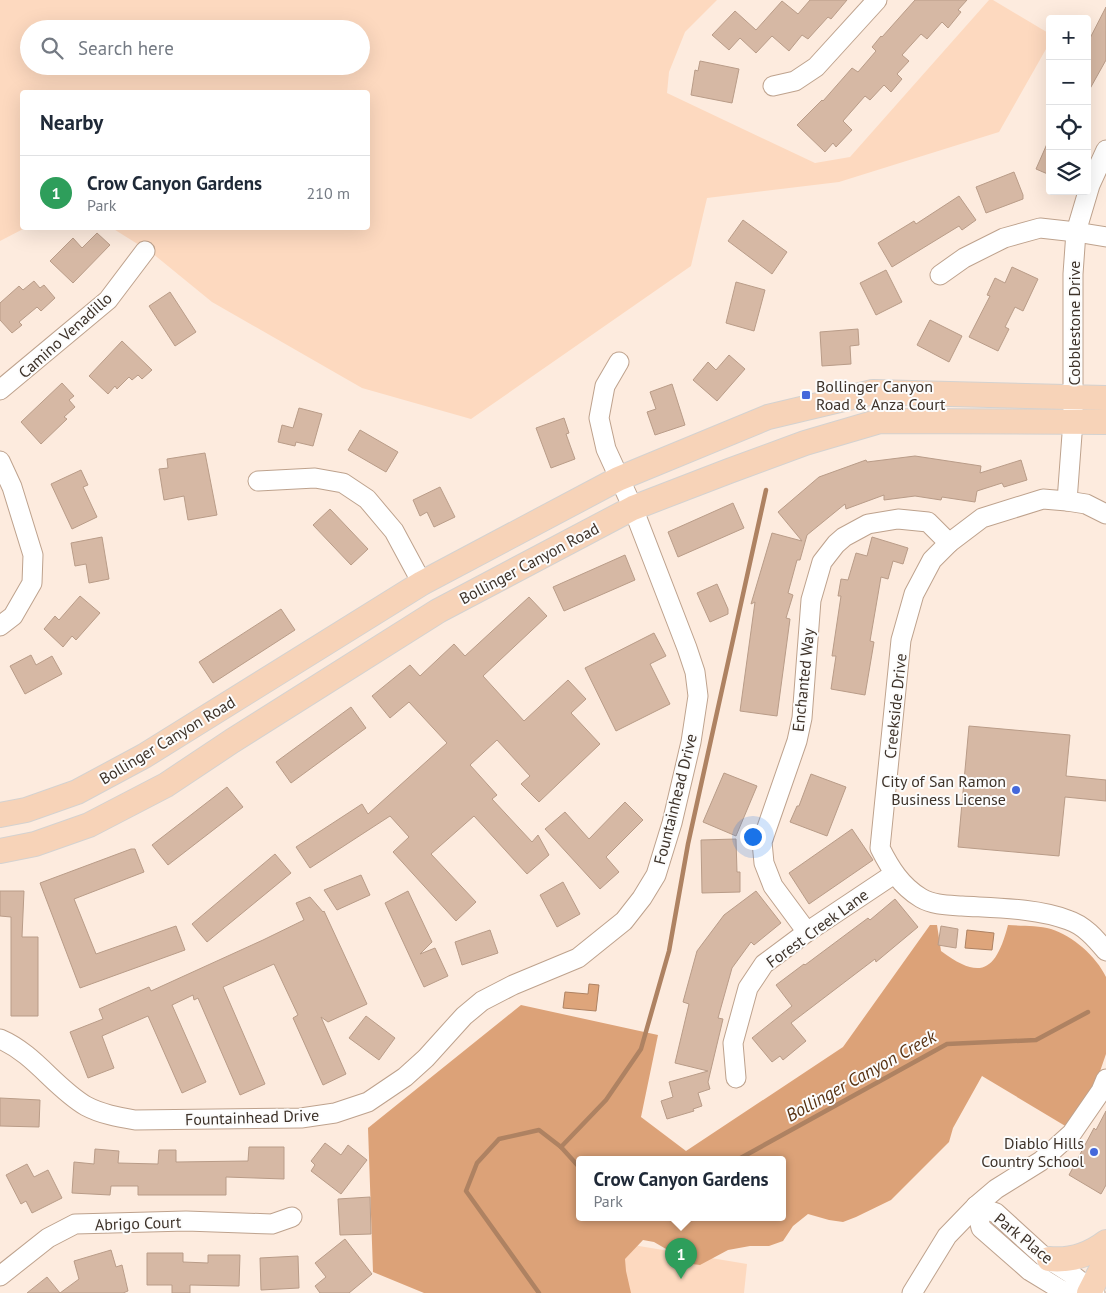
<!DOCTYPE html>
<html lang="en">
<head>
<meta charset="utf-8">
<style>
  body { margin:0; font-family:"PT Sans",sans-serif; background:#f6f6f7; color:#1f2937 }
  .controls { position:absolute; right:15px; top:15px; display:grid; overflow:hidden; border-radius:5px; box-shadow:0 5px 20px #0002 }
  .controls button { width:45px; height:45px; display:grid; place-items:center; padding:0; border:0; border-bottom:1px solid #e0e1e3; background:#fff; color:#1f2937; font:25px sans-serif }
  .you { position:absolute; left:752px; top:836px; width:18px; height:18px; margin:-12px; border:4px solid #fff; border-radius:50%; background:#1a73e8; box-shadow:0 0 0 8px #1a73e833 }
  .badge { display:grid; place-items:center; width:32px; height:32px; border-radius:50%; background:#4468db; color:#fff; font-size:16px; font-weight:700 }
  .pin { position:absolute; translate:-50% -41px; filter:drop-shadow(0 1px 2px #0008) }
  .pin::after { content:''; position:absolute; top:26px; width:18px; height:15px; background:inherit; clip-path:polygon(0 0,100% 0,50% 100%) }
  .popup { position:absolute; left:576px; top:1156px; width:210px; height:65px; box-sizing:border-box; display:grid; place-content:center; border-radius:5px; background:#fff; filter:drop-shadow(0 1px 4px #0005); font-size:16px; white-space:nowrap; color:#747a83 }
  .popup b { font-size:19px; color:#1f2937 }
  .popup::after { content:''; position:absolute; left:50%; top:100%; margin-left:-10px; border:10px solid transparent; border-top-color:#fff }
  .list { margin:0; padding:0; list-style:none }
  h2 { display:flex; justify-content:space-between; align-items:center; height:65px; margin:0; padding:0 20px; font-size:21px }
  h2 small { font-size:16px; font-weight:400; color:#747a83 }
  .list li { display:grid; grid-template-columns:32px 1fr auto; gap:15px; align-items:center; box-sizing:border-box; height:75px; padding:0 20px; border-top:1px solid #e0e1e3 }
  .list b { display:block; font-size:19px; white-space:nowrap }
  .list p { margin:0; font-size:16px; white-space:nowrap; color:#747a83 }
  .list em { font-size:16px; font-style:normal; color:#747a83 }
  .icon { flex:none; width:28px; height:28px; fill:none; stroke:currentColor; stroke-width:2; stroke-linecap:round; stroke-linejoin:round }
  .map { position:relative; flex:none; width:1106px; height:1293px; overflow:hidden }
  .search { position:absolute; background:#fff; box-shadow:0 5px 20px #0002; left:20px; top:20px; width:350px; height:55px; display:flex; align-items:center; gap:12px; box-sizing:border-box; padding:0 18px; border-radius:28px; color:#747a83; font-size:19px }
  .panel { position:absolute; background:#fff; box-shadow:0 5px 20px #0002; left:20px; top:90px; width:350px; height:140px; border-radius:5px }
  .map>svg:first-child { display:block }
  .green { fill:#fdd9bf; fill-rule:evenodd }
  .forest { fill:#dca278; fill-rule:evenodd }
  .water { fill:#dea57b; stroke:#ae8262 }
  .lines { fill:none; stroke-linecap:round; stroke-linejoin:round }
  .stream { stroke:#ae8262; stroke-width:4.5 }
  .building { fill:#d6b8a4; stroke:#b99c88 }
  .minor-casing { stroke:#bea28d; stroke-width:21 }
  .major-casing { stroke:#d4d2d0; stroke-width:26 }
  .minor { stroke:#fff; stroke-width:19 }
  .major { stroke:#f7d3b8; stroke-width:24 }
  .poi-dot { fill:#4468db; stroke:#fcfcfc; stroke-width:2 }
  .labels { text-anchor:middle; stroke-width:4; stroke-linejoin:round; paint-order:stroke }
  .street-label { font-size:16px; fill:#3d3229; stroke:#fcfcfc }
  .poi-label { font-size:16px; fill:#3d3229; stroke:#fcfcfc; text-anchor:end }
  .water-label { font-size:18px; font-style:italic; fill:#583212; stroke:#fcfcfc }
</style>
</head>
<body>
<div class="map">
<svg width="1106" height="1293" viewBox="0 0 1106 1293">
  <rect width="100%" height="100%" fill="#fdebde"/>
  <g class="green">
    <path d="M 0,0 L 717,0 L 685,32 L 669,72 L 667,93 L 815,163 L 850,157 L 989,0 L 993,0 L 1050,34 L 1050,42 L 999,132 L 839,182 L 707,198 L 691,266 L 471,419 L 362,388 L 212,302 L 152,253 L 112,228 L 368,228 L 368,92 L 22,92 L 22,228 L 25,228 L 0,241 ZM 29,29 L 361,29 L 361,66 L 29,66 Z"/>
    <path d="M 615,1242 L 747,1264 L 744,1293 L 617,1293 Z"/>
  </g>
  <path class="forest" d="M 930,925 L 937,925 L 941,951 C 981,981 996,971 1008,925 C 1022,926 1038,925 1051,929 C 1073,936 1096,956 1106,977 L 1106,1054 L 1096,1083 L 1067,1127 L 982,1076 L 953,1128 L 949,1142 L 891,1200 L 856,1217 L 843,1222 L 829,1220 L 808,1214 L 793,1226 L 783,1241 L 769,1246 L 750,1246 L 728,1250 L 700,1265 L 692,1264 L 654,1242 L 643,1240 L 625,1259 L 626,1271 L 631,1293 L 424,1293 L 373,1272 L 368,1128 L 521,1005 L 658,1035 L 641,1117 L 686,1151 L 843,1047 ZM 580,1160 L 782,1160 L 782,1218 L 580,1218 Z"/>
  <g class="water">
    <path d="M 967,930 L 994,933 L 992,950 L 965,948 Z"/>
    <path d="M 589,984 L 599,985 L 596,1011 L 563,1008 L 565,992 L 588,994 Z"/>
  </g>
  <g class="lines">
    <g class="stream">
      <path d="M 561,1147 L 606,1100 L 641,1049 L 669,951 L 688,844 L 766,490"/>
      <path d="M 737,1160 L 947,1044 L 1036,1040 L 1088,1012"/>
      <path d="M 539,1293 L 466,1191 L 477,1163 L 499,1139 L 539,1130 L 561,1147 L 580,1168"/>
    </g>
  </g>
  <g class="building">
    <path d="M 810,0 L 847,0 L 831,19 L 828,17 L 808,39 L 802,35 L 789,51 L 772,36 L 756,53 L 740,38 L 729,50 L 712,35 L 735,11 L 756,30 L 782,1 L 798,14 Z"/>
    <path d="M 915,0 L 967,0 L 958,10 L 961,12 L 948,28 L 942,22 L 927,39 L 921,34 L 902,55 L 909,61 L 897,74 L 902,79 L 891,92 L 884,85 L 870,100 L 865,96 L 843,121 L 852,130 L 836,147 L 833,143 L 825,152 L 797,125 L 822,100 L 823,101 L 852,68 L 858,72 L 876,51 L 872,47 L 881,36 L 882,37 Z"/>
    <path d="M 1106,7 L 1106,60 L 1087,94 L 1087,44 Z"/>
    <path d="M 700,61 L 739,69 L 732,103 L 691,95 L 695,70 L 698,71 Z"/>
    <path d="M 1050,137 L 1050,175 L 1036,169 Z"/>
    <path d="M 1014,172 L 1023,195 L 1023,199 L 986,213 L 976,187 Z"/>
    <path d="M 959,196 L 976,220 L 962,230 L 959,226 L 892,267 L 878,243 L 914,221 L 916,224 Z"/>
    <path d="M 743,220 L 787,252 L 772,274 L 728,241 Z"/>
    <path d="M 97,233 L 110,245 L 73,283 L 50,261 L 73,238 L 82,248 Z"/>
    <path d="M 1012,267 L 1038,279 L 1023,311 L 1015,307 L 1005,327 L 1009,329 L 998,351 L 969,337 L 990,296 L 987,295 L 995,278 L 1005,283 Z"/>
    <path d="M 886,270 L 902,302 L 876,315 L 860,283 Z"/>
    <path d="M 34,281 L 40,288 L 44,285 L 55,298 L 41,311 L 37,307 L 19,322 L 22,325 L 12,333 L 0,320 L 0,303 L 19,286 L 23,290 Z"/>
    <path d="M 736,282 L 765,290 L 754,331 L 726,323 Z"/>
    <path d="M 170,292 L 196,332 L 175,346 L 149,306 Z"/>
    <path d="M 930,320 L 962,336 L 949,362 L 917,345 Z"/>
    <path d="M 858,329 L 859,345 L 850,346 L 851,364 L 822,366 L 820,332 Z"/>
    <path d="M 122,341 L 152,370 L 142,379 L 138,375 L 132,380 L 129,377 L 117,389 L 115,386 L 108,394 L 89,376 Z"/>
    <path d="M 729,355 L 745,369 L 717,401 L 693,380 L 708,362 L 716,370 Z"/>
    <path d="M 62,383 L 74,396 L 69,400 L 75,407 L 64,417 L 67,419 L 41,444 L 21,422 Z"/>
    <path d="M 672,384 L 685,425 L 655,435 L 647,412 L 656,409 L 650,392 Z"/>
    <path d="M 299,408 L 322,414 L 313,446 L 296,442 L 295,446 L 278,442 L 282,425 L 293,428 Z"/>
    <path d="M 564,418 L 569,433 L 566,434 L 575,459 L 551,468 L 536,428 Z"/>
    <path d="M 360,430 L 398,452 L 386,472 L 348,450 Z"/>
    <path d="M 205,453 L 217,515 L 188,520 L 184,496 L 164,500 L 159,469 L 168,468 L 167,459 Z"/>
    <path d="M 915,456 L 981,466 L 980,473 L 1021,460 L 1027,480 L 1004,487 L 1002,483 L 977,491 L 975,502 L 942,497 L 941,500 L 915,496 L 884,500 L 884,495 L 846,509 L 845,504 L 807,535 L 800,560 L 797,560 L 788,593 L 793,595 L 786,618 L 790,619 L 777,716 L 740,711 L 755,602 L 751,604 L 772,533 L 802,541 L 778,512 L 819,477 L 866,460 L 867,462 Z"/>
    <path d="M 81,470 L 88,485 L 83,487 L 97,517 L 72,529 L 51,484 Z"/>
    <path d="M 440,487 L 455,517 L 434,527 L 427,512 L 420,516 L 413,500 Z"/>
    <path d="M 733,503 L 744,528 L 678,557 L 668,532 Z"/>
    <path d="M 330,509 L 368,549 L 351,565 L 313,525 Z"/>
    <path d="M 102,537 L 109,579 L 89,583 L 86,564 L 75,566 L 71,543 Z"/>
    <path d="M 872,537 L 908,548 L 903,564 L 893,561 L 888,579 L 881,577 L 870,641 L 874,642 L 865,695 L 831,689 L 836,656 L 832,656 L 841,596 L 838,596 L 841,579 L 848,580 L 856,553 L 867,556 Z"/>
    <path d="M 625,555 L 635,580 L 564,611 L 553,587 Z"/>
    <path d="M 717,584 L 728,609 L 728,614 L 710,622 L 697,593 Z"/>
    <path d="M 80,596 L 100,613 L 76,640 L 72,636 L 63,647 L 44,629 L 55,616 L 59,620 Z"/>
    <path d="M 529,597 L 547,616 L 483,676 L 524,721 L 568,680 L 586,699 L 571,713 L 600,744 L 539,802 L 521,784 L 530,776 L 497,740 L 470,765 L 497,795 L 492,799 L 532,842 L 538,835 L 549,855 L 527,874 L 474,816 L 431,854 L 476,902 L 456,921 L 393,852 L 409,837 L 390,816 L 310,868 L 296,847 L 362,804 L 368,814 L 447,743 L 409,702 L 390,718 L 372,696 L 410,665 L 420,676 L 454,644 L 465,656 Z"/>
    <path d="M 281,609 L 295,630 L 213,683 L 199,662 Z"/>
    <path d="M 654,633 L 666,656 L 650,664 L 670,704 L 616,731 L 585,668 Z"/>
    <path d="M 31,655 L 36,665 L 52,656 L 62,674 L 25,694 L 10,666 Z"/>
    <path d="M 351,707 L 366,728 L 291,783 L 276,762 Z"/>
    <path d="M 969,726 L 1070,735 L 1066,776 L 1106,780 L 1106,801 L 1065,797 L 1059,856 L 958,847 Z"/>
    <path d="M 724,773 L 757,786 L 736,836 L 703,822 Z"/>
    <path d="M 811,774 L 846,787 L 827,836 L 790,822 L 797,806 L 799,806 Z"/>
    <path d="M 227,787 L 243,807 L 168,865 L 152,845 Z"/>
    <path d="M 625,802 L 643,820 L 606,857 L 619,872 L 600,889 L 545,829 L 565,812 L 589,839 Z"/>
    <path d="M 852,829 L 873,860 L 809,904 L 789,873 Z"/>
    <path d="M 736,839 L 737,872 L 740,872 L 740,892 L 702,893 L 701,840 Z"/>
    <path d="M 131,849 L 135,849 L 144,872 L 74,899 L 96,954 L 176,926 L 185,950 L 80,988 L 40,883 Z"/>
    <path d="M 275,854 L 291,873 L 207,942 L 192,924 Z"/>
    <path d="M 361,875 L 370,895 L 337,910 L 324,890 Z"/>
    <path d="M 563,882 L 580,914 L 557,927 L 540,895 Z"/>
    <path d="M 0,891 L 24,891 L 22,937 L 38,937 L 38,1016 L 11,1016 L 11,917 L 0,916 Z"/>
    <path d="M 408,891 L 432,942 L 420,954 L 435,948 L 448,976 L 424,987 L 385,903 Z"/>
    <path d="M 756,891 L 781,923 L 754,945 L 751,942 L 732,968 L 718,1018 L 723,1019 L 708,1082 L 710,1089 L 698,1093 L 702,1106 L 693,1109 L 694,1111 L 667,1119 L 661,1101 L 673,1097 L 669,1082 L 708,1071 L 675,1063 L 689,1004 L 683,1002 L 697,951 L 724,915 Z"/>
    <path d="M 310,897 L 323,912 L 324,911 L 367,1004 L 328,1022 L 321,1017 L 346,1074 L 323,1085 L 293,1018 L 298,1015 L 274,964 L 223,987 L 265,1084 L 240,1095 L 198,998 L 194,1000 L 193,995 L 172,1005 L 206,1082 L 182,1093 L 148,1016 L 102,1036 L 114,1068 L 88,1078 L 70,1032 L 103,1019 L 99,1009 L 149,987 L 151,991 L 263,940 L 304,920 L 296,903 Z"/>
    <path d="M 895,899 L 918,927 L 876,962 L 875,959 L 791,1023 L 806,1041 L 783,1060 L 780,1056 L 772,1062 L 752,1038 L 792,1006 L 776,985 L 804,964 L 805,965 L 868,918 L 870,920 Z"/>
    <path d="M 941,926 L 958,929 L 956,948 L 938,945 Z"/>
    <path d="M 490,930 L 498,953 L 462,965 L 455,942 Z"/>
    <path d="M 366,1016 L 395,1038 L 379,1060 L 349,1038 Z"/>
    <path d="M 0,1098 L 40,1100 L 39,1127 L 0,1126 Z"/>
    <path d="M 1106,1111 L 1106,1185 L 1101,1194 L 1069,1175 L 1094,1128 L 1096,1130 Z"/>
    <path d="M 325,1143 L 341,1155 L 348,1145 L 367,1160 L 341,1194 L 311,1171 L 315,1165 L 311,1161 Z"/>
    <path d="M 249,1147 L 284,1147 L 284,1179 L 226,1177 L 226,1195 L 138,1195 L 138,1186 L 111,1186 L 110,1195 L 72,1193 L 74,1162 L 94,1164 L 95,1149 L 119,1151 L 118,1163 L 158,1164 L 159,1150 L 176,1150 L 176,1162 L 248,1161 Z"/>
    <path d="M 27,1164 L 34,1177 L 48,1170 L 62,1198 L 32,1213 L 26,1201 L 21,1204 L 6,1175 Z"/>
    <path d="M 370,1197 L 371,1234 L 340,1235 L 338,1199 Z"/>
    <path d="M 345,1239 L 372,1274 L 349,1293 L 320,1293 L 315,1286 L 326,1277 L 315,1263 Z"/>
    <path d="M 111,1250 L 116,1267 L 122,1265 L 128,1291 L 123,1293 L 60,1293 L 79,1279 L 74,1261 Z"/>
    <path d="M 147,1253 L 183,1253 L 183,1262 L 208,1263 L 208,1255 L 240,1255 L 239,1286 L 190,1285 L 190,1293 L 172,1293 L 172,1285 L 147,1285 Z"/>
    <path d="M 298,1256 L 299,1288 L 261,1290 L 260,1258 Z"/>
    <path d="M 47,1277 L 60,1293 L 27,1293 Z"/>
  </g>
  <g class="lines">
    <defs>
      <g id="minor">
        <path d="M 773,86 L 795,81 L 816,67 L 877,0"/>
        <path d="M 940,275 L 964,258 L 1004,238 L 1040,228 L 1076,232 L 1106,237"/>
        <path d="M 0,390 L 108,300 L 145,251"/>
        <path d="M 0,461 L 12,487 L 33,555 L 32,583 L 13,616 L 0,626"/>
        <path d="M 258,481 L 315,478 L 343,483 L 367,499 L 394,531 L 422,583"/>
        <path d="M 1067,501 L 1073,421 L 1073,274 L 1076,232 L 1090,185 L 1106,150"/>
        <path d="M 1106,514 L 1086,504 L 1067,501 L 1043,499 L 982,518 L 949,543 L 932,560 L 914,594 L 901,640 L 880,848 C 890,868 901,886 921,898 C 933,905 948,905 962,906 C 995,908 1037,908 1068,920 C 1084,925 1096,939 1106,951"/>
        <path d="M 807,932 L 773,886 L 764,863 L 762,842 L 797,741 L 802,718 L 811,600 L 822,562 L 836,544 L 844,537 L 868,524 L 898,519 L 928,522 L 949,543"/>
        <path d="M 0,1039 C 35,1054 54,1087 86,1106 C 101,1114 118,1117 135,1120 L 301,1118 L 335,1113 L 368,1102 L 405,1077 L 426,1058 L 464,1016 L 482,1001 L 513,985 L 578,958 L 624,921 L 642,898 L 656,875 L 672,823 L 691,742 L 698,696 L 695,672 L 687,648 L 633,508 L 606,449 L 599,418 L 605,386 L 619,362"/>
        <path d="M 736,1078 L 733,1043 L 748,988 L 764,964 L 807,932 L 894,874"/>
        <path d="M 976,1206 L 981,1228 L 1030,1271 L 1063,1291 L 1091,1290"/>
        <path d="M 976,1206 L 996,1213 L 1042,1255 L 1070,1273 L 1095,1293"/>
        <path d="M 0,1276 L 48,1238 L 75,1224 L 186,1221 L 272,1224 L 292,1217"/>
        <path d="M 912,1293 L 947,1236 L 976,1206 L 996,1189 L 1041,1161 L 1072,1133 L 1101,1091 L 1106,1079"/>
      </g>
      <g id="major">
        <path d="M 0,815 L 26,810 L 77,792 L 144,756 L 422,583 L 618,479 L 768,417 L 873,392 L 1106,398"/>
        <path d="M 0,851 L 35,844 L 89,825 L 166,785 L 232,741 L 438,611 L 633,508 L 729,471 L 805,443 L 880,421 L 1106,422"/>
        <path d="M 1049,1259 C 1070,1261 1089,1255 1106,1242"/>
        <path d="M 1089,1293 L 1106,1260"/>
      </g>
    </defs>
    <use href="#minor" class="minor-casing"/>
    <use href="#major" class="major-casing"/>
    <use href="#minor" class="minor"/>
    <use href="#major" class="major"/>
  </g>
  <g class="poi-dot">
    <rect x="801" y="390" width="10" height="10" rx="2.5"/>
    <circle cx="1016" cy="790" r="5"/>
    <circle cx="1094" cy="1152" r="5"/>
  </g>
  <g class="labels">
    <g class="street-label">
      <text transform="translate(1074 323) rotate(-90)" y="6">Cobblestone Drive</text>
      <text transform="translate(65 335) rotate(-42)" y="6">Camino Venadillo</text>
      <text transform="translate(529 563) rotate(-28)" y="6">Bollinger Canyon Road</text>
      <text transform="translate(803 680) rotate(-84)" y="6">Enchanted Way</text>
      <text transform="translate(895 706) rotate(-84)" y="6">Creekside Drive</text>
      <text transform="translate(167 740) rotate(-31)" y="6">Bollinger Canyon Road</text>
      <text transform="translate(675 799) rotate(-76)" y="6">Fountainhead Drive</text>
      <text transform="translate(817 928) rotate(-36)" y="6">Forest Creek Lane</text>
      <text transform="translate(252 1117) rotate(-2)" y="6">Fountainhead Drive</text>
      <text transform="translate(138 1223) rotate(-2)" y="6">Abrigo Court</text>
      <text transform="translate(1024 1238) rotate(39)" y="6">Park Place</text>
    </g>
    <g class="poi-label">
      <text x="816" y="392" text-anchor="start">Bollinger Canyon<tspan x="816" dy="18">Road &amp; Anza Court</tspan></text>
      <text x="1006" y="787">City of San Ramon<tspan x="1006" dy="18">Business License</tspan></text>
      <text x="1084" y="1149">Diablo Hills<tspan x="1084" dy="18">Country School</tspan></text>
    </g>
    <g class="water-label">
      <text transform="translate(861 1076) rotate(-29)" y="6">Bollinger Canyon Creek</text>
    </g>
  </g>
</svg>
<div class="controls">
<button>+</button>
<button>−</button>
<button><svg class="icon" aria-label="locate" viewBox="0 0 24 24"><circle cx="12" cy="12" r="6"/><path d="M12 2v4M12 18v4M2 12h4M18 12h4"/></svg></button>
<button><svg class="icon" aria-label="layers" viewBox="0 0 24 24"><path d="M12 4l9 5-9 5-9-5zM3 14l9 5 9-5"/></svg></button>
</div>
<div class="you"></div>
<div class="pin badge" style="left:681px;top:1279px;background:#2e9e5b">1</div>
<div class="popup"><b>Crow Canyon Gardens</b>Park</div>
<div class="search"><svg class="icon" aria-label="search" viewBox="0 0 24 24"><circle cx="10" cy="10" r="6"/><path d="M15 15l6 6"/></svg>Search here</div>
<section class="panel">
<h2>Nearby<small></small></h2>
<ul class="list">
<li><span class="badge" style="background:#2e9e5b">1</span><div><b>Crow Canyon Gardens</b><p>Park</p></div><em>210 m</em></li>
</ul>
</section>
</div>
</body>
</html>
